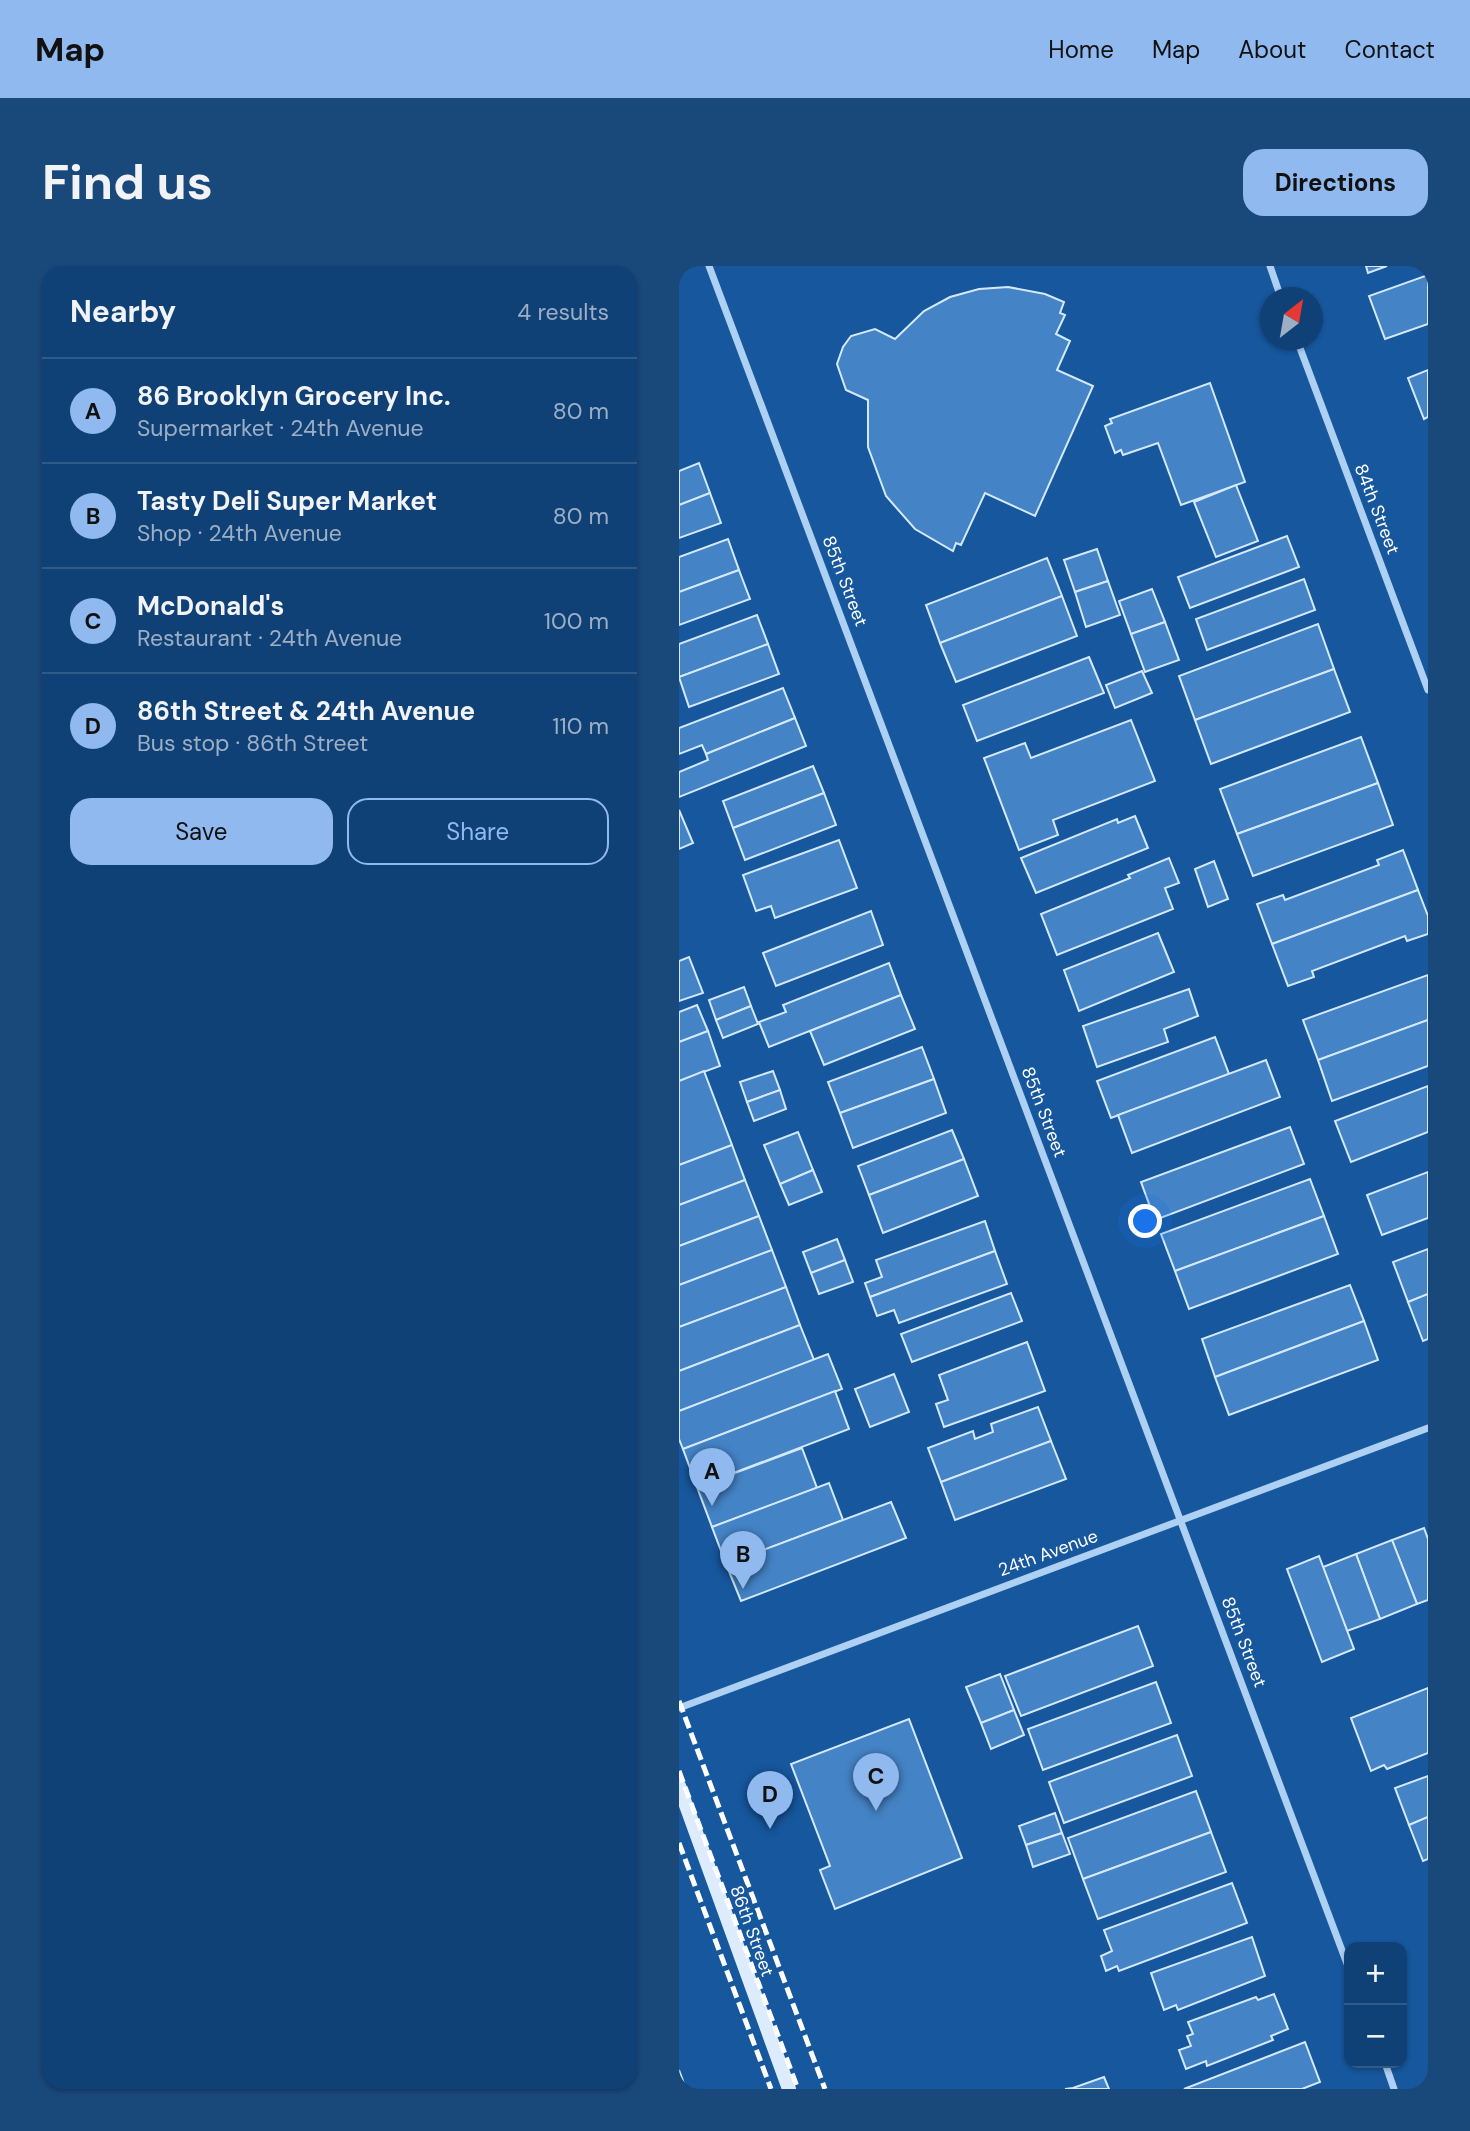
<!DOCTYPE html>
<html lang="en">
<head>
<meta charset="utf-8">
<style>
  body { margin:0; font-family:"DM Sans",sans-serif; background:#19487b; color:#f1f3f6 }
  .controls { position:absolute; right:21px; bottom:21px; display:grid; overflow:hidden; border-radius:14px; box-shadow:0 2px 5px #0004 }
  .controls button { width:63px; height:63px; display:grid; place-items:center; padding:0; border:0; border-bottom:2px solid #305a88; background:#104176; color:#f1f3f6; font:35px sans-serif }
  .compass { position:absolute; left:581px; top:21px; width:63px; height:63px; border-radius:50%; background:#104176; box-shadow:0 2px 5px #0004; rotate:31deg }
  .you { position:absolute; left:467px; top:956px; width:24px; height:24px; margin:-18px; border:5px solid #fff; border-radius:50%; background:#1a73e8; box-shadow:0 0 0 10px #1a73e833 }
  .badge { display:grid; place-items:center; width:46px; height:46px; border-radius:50%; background:#90b9f0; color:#111; font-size:23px; font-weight:700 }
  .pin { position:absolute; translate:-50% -58px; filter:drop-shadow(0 2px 4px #0008) }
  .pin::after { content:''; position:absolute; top:37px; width:24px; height:21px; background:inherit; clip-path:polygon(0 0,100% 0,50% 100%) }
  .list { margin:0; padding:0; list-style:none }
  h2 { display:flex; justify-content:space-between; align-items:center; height:91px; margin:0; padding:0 28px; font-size:30px }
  h2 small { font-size:23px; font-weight:400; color:#9cafc5 }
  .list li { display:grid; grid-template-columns:46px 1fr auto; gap:21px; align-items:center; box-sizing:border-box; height:105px; padding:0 28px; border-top:2px solid #305a88 }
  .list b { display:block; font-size:26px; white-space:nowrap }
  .list p { margin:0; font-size:23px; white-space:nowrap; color:#9cafc5 }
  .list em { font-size:23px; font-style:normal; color:#9cafc5 }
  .actions { display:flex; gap:14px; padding:21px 28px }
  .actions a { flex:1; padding:16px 0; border:2px solid #90b9f0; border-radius:21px; text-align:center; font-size:24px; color:#90b9f0 }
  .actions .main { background:#90b9f0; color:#111 }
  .map { position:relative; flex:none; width:749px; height:1823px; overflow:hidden; border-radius:21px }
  header { display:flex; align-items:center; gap:42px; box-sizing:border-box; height:98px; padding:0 35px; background:#90b9f0; color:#111 }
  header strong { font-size:33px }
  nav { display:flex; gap:38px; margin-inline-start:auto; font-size:24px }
  .intro { display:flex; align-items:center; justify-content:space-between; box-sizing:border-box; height:168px; padding:0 42px }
  h1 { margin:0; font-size:49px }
  .button { padding:18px 32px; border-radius:21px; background:#90b9f0; color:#111; font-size:24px; font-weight:700 }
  main { display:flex; gap:42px; padding:0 42px }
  aside { flex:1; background:#104176; border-radius:21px; box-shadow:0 2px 5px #0004 }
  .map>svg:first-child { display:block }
  .building { fill:#4483c5; stroke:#d5e9fd; stroke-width:2 }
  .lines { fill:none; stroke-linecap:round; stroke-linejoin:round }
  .minor { stroke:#add0f3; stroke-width:7 }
  .secondary { stroke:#ddecfc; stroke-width:14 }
  .rail { stroke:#fff; stroke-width:5; stroke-dasharray:12 5; stroke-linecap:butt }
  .labels { text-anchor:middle; stroke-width:7; stroke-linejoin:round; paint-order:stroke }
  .street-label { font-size:18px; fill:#fff; stroke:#16579d }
</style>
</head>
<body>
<header>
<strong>Map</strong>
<nav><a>Home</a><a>Map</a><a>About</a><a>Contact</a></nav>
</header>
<div class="intro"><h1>Find us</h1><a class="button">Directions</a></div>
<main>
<aside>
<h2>Nearby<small>4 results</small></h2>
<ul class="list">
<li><span class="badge">A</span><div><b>86 Brooklyn Grocery Inc.</b><p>Supermarket · 24th Avenue</p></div><em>80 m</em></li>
<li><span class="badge">B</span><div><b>Tasty Deli Super Market</b><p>Shop · 24th Avenue</p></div><em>80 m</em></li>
<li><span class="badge">C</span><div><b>McDonald's</b><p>Restaurant · 24th Avenue</p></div><em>100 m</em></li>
<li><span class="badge">D</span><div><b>86th Street &amp; 24th Avenue</b><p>Bus stop · 86th Street</p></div><em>110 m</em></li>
</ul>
<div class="actions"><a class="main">Save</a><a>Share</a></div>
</aside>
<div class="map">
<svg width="749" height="1823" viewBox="0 0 749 1823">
  <rect width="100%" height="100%" fill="#16579d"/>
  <g class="building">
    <path d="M 687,0 L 708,0 L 689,7 Z"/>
    <path d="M 749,9 L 749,58 L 706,73 L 690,30 Z"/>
    <path d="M 329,21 L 366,28 L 385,36 L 381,47 L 386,49 L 377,68 L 391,75 L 378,104 L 414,120 L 356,250 L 306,227 L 282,279 L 277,277 L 274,285 L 236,263 L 207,230 L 189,181 L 189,134 L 167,124 L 158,98 L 164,81 L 172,70 L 196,63 L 216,73 L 245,45 L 271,31 L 300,23 Z"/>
    <path d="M 749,104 L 749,151 L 745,153 L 729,112 Z"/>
    <path d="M 531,117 L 566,216 L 502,239 L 479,177 L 444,189 L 442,184 L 436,187 L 426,160 L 433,157 L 431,153 Z"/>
    <path d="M 20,197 L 31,227 L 0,239 L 0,205 Z"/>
    <path d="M 557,219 L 579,275 L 537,291 L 515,236 Z"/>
    <path d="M 31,227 L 42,257 L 0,272 L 0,239 Z"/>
    <path d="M 608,270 L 620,301 L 511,342 L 499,311 Z"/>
    <path d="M 49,273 L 60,304 L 0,326 L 0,291 Z"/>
    <path d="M 418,283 L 429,315 L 396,326 L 385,294 Z"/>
    <path d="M 368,292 L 383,330 L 261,377 L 247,339 Z"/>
    <path d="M 60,304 L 71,333 L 0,359 L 0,326 Z"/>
    <path d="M 625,313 L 636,344 L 528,384 L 517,353 Z"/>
    <path d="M 429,315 L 441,349 L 407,361 L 396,326 Z"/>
    <path d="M 473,323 L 486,356 L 452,368 L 440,335 Z"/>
    <path d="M 383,330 L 398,370 L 277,416 L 261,377 Z"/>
    <path d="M 78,349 L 89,378 L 0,411 L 0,378 Z"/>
    <path d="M 486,356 L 500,394 L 466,406 L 452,368 Z"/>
    <path d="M 639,358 L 655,403 L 516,454 L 500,410 Z"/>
    <path d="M 89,378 L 100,408 L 10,441 L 0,411 Z"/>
    <path d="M 410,391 L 425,427 L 298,475 L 284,439 Z"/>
    <path d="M 655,403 L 671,446 L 532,498 L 516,454 Z"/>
    <path d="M 463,405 L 473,427 L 436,442 L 427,419 Z"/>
    <path d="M 104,422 L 116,452 L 27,488 L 23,479 L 0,488 L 0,462 Z"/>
    <path d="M 116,452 L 127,480 L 0,531 L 0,506 L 29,494 L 27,488 Z"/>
    <path d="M 452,454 L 476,515 L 374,554 L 379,569 L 340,584 L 305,492 L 346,477 L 352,492 Z"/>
    <path d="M 682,471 L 699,517 L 558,568 L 541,523 Z"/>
    <path d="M 134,500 L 145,527 L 54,562 L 44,535 Z"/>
    <path d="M 699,517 L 714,559 L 574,610 L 558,568 Z"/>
    <path d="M 145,527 L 157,559 L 66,594 L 54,562 Z"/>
    <path d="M 0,544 L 14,577 L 0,583 Z"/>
    <path d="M 456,550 L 469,582 L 357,627 L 342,592 L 438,553 L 439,557 Z"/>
    <path d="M 160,574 L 178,622 L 96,652 L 92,640 L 77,645 L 64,609 Z"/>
    <path d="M 724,584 L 739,624 L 593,678 L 578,638 L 604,629 L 606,634 L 700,599 L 698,594 Z"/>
    <path d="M 490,592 L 500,617 L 486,622 L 494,643 L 378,689 L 362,648 L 451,612 L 449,609 Z"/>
    <path d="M 535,595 L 549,633 L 529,641 L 516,603 Z"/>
    <path d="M 739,624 L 749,650 L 749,668 L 728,675 L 726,670 L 633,705 L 635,711 L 609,720 L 593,678 Z"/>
    <path d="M 192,645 L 204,679 L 97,720 L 84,687 Z"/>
    <path d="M 479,667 L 495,706 L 400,745 L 385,704 Z"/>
    <path d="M 10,691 L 24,727 L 0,735 L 0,695 Z"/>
    <path d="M 210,697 L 222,729 L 90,781 L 80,756 L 107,746 L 104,739 Z"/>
    <path d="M 749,709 L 749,754 L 639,794 L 624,754 Z"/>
    <path d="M 65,721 L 72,740 L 37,754 L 30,734 Z"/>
    <path d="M 510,723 L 519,750 L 485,763 L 489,776 L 418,801 L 404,760 Z"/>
    <path d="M 222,729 L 236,763 L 145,799 L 131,765 Z"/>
    <path d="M 18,739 L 29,765 L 0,776 L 0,746 Z"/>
    <path d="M 72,740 L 79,758 L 44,772 L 37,754 Z"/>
    <path d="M 749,754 L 749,800 L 653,835 L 639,794 Z"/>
    <path d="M 29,765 L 41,800 L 0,815 L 0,776 Z"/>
    <path d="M 536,771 L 550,808 L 432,852 L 418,815 Z"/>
    <path d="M 243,781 L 255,813 L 161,847 L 149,816 Z"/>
    <path d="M 587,794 L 601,831 L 453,887 L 439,849 Z"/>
    <path d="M 25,805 L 53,879 L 0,899 L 0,815 Z"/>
    <path d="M 94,805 L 101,824 L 68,836 L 61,816 Z"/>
    <path d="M 255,813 L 267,847 L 174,882 L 161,847 Z"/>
    <path d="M 749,820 L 749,866 L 672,896 L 656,855 Z"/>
    <path d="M 101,824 L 107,843 L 75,855 L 68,836 Z"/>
    <path d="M 611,861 L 625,898 L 476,954 L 462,916 Z"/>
    <path d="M 273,864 L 285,893 L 190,929 L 179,900 Z"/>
    <path d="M 119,866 L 134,904 L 101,918 L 85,879 Z"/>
    <path d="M 53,879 L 66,914 L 0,939 L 0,899 Z"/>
    <path d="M 285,893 L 299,930 L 204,967 L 190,929 Z"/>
    <path d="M 134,904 L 143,926 L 110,939 L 101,918 Z"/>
    <path d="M 749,906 L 749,952 L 703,969 L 688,929 Z"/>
    <path d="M 631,913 L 645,950 L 496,1005 L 482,968 Z"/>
    <path d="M 66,914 L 80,950 L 0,980 L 0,939 Z"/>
    <path d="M 80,950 L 93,984 L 0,1019 L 0,980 Z"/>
    <path d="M 645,950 L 659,988 L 510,1043 L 496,1005 Z"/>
    <path d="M 306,955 L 316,985 L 191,1031 L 186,1017 L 203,1011 L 197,994 Z"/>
    <path d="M 158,973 L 166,994 L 132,1007 L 124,986 Z"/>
    <path d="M 749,983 L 749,1028 L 729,1036 L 714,996 Z"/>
    <path d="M 93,984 L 107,1021 L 0,1061 L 0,1019 Z"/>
    <path d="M 316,985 L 328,1018 L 220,1057 L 215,1044 L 198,1050 L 191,1031 Z"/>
    <path d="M 166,994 L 174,1016 L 140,1028 L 132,1007 Z"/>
    <path d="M 671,1019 L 685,1055 L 536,1111 L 523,1073 Z"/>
    <path d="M 107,1021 L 121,1059 L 0,1105 L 0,1061 Z"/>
    <path d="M 332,1027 L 343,1055 L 233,1096 L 222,1068 Z"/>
    <path d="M 749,1028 L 749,1073 L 744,1075 L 729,1036 Z"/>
    <path d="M 685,1055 L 699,1094 L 550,1149 L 536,1111 Z"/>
    <path d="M 121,1059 L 135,1094 L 0,1145 L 0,1105 Z"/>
    <path d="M 348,1076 L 366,1125 L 265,1161 L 257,1138 L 269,1134 L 260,1109 Z"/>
    <path d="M 149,1088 L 163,1123 L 4,1183 L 0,1173 L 0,1145 Z"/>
    <path d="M 215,1108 L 230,1146 L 191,1161 L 176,1123 Z"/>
    <path d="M 156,1125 L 170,1163 L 18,1221 L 4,1183 Z"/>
    <path d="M 359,1141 L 372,1175 L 262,1216 L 249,1182 L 294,1165 L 296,1173 L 314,1166 L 312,1158 Z"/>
    <path d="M 372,1175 L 387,1213 L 276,1254 L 262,1216 Z"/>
    <path d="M 123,1182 L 138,1222 L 33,1261 L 18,1221 Z"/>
    <path d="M 150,1217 L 164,1254 L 47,1298 L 33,1261 Z"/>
    <path d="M 212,1236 L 227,1272 L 62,1335 L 47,1298 Z"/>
    <path d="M 745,1262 L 749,1273 L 749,1334 L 738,1338 L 713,1274 Z"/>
    <path d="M 713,1274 L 738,1338 L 701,1353 L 677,1288 Z"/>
    <path d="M 677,1288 L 701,1353 L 668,1365 L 644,1301 Z"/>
    <path d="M 640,1290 L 675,1383 L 643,1396 L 608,1303 Z"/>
    <path d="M 459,1360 L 474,1400 L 342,1450 L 326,1410 Z"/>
    <path d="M 321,1408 L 335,1444 L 302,1457 L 287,1421 Z"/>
    <path d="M 477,1416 L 492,1457 L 364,1504 L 349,1463 Z"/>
    <path d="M 749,1422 L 749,1487 L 708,1503 L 705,1499 L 692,1505 L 672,1452 Z"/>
    <path d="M 335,1444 L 345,1469 L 312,1483 L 302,1457 Z"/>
    <path d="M 230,1453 L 283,1592 L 156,1643 L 141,1604 L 151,1600 L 112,1498 Z"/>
    <path d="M 498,1469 L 513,1510 L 385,1557 L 370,1516 Z"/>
    <path d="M 749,1510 L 749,1551 L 730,1559 L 716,1522 Z"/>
    <path d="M 517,1525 L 532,1566 L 404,1613 L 389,1572 Z"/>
    <path d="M 376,1547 L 383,1567 L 347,1579 L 340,1560 Z"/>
    <path d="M 749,1551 L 749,1593 L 744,1595 L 730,1559 Z"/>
    <path d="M 532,1566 L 547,1606 L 419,1653 L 404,1613 Z"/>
    <path d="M 383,1567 L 391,1588 L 354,1601 L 347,1579 Z"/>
    <path d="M 553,1617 L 568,1657 L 440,1705 L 438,1700 L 427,1705 L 422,1690 L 433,1685 L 425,1664 Z"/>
    <path d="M 573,1671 L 586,1710 L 499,1744 L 497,1739 L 485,1744 L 472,1707 Z"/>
    <path d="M 595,1728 L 609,1763 L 592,1770 L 594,1774 L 528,1800 L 527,1795 L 507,1803 L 500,1784 L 512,1780 L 508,1770 L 514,1768 L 509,1756 L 577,1731 L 579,1734 Z"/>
    <path d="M 626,1776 L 641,1816 L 623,1823 L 505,1823 Z"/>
    <path d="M 0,1804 L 7,1823 L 0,1823 Z"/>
    <path d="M 425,1811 L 430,1823 L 386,1823 L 394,1822 Z"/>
  </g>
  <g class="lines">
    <g class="minor">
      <path d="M 30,0 L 670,1703"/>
      <path d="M 591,0 L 602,32"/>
      <path d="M 618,74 L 749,424"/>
      <path d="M 0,1442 L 749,1162"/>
      <path d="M 706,1797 L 715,1823"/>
    </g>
    <path class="secondary" d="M 0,1520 L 110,1823"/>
    <g class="rail">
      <path d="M 0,1435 L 146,1823"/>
      <path d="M 0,1505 L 119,1823"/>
      <path d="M 0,1577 L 92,1823"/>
    </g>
  </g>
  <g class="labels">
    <g class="street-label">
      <text transform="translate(698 243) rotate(69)" y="6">84th Street</text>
      <text transform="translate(166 315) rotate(69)" y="6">85th Street</text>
      <text transform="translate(365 846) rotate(69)" y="6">85th Street</text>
      <text transform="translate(369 1287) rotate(-20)" y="6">24th Avenue</text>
      <text transform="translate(565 1376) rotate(69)" y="6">85th Street</text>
      <text transform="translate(73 1665) rotate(70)" y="6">86th Street</text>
    </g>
  </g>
</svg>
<div class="controls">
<button>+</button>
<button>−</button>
</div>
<svg class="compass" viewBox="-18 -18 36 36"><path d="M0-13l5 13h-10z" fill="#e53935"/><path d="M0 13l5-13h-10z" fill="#9cafc5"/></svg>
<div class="you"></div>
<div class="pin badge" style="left:33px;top:1240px">A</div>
<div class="pin badge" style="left:64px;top:1323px">B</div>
<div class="pin badge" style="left:197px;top:1545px">C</div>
<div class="pin badge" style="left:91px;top:1563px">D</div>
</div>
</main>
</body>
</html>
